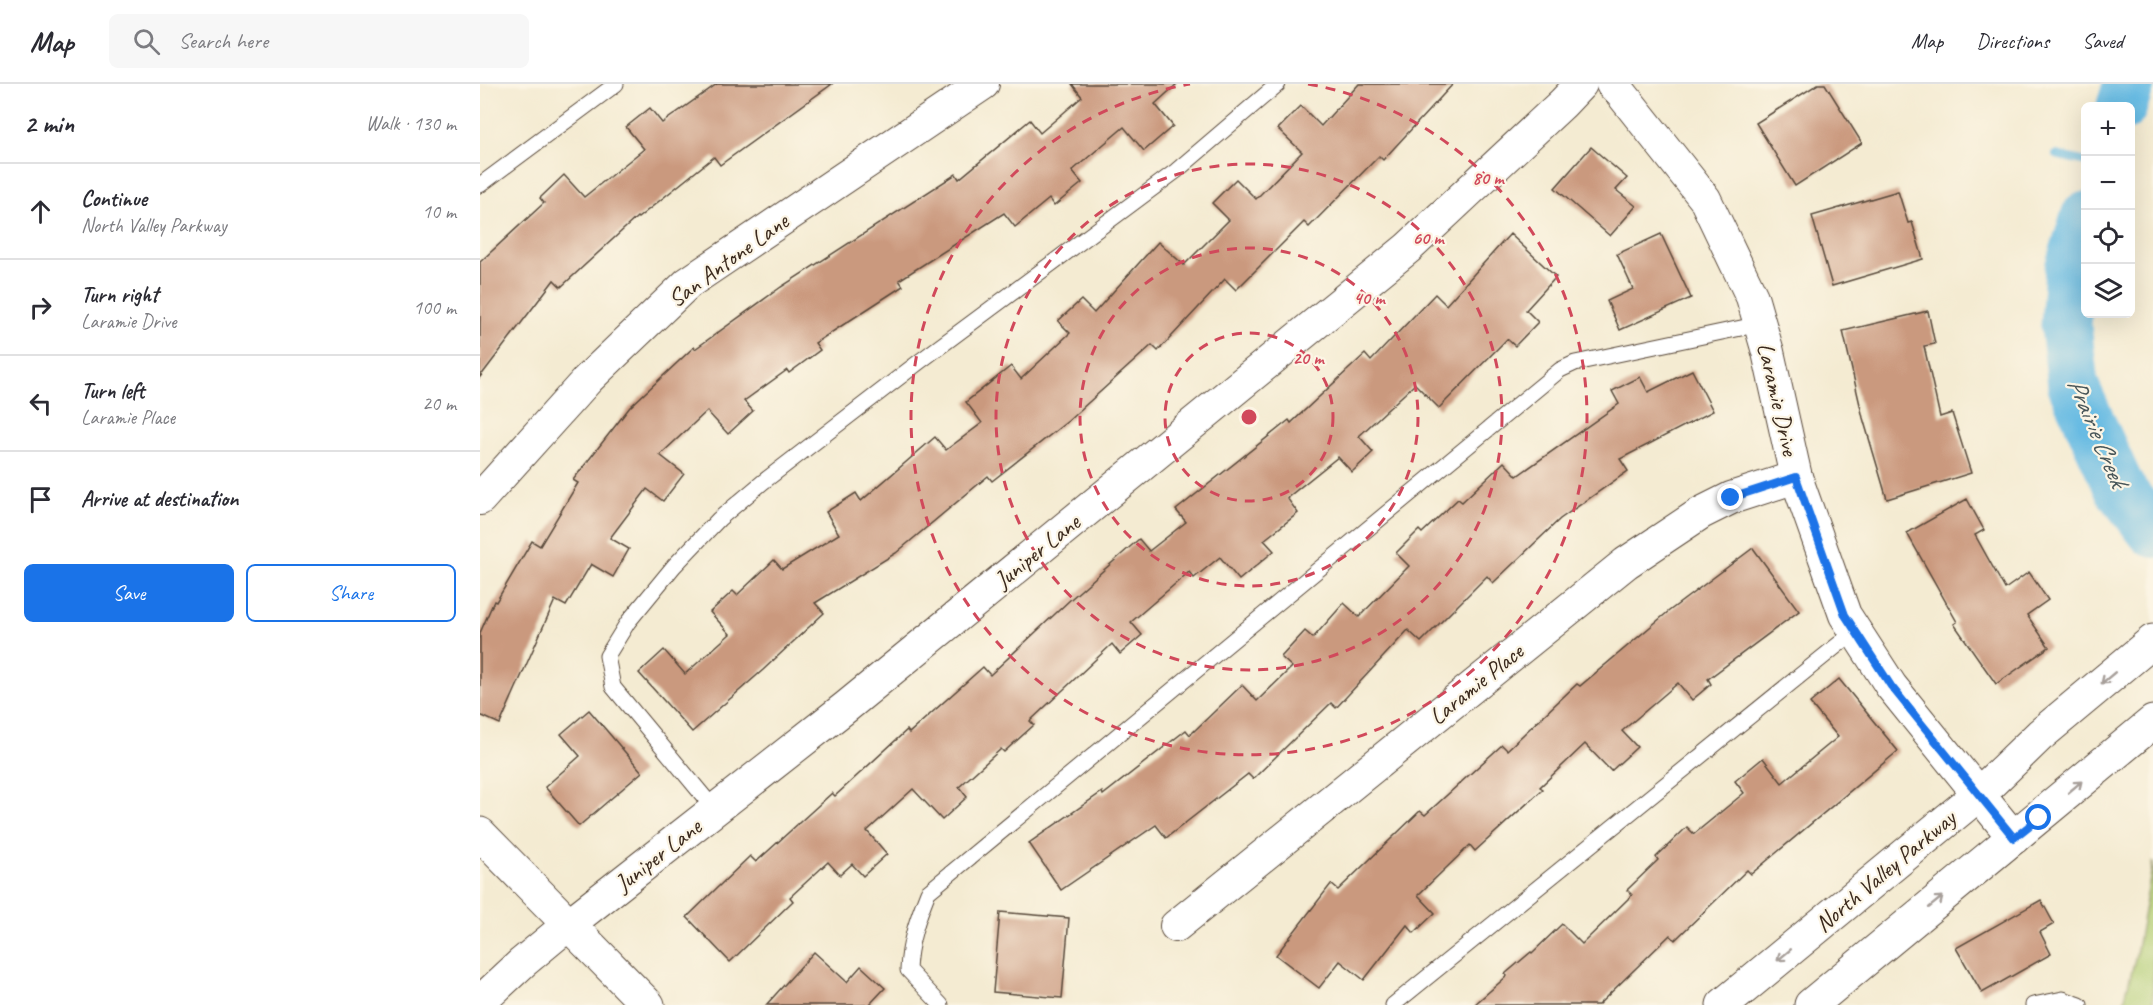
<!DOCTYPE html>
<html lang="en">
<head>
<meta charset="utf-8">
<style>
  body { margin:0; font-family:Caveat,sans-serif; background:#f7f7f7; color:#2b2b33 }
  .controls { position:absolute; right:18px; top:18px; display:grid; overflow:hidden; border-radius:9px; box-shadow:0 6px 24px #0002 }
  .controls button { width:54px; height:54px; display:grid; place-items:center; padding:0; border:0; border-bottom:2px solid #e1e1e2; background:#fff; color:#2b2b33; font:30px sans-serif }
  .stop { position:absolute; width:18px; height:18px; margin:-14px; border:4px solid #1a73e8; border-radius:50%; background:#fff }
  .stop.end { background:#1a73e8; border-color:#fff; box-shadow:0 2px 6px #0008 }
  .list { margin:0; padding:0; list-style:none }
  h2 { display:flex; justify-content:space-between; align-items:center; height:78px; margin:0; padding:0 24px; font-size:26px }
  h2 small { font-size:20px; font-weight:400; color:#7c7c81 }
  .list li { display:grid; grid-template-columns:39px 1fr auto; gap:18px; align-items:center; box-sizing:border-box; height:96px; padding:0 24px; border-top:2px solid #e1e1e2 }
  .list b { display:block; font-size:22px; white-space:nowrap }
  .list p { margin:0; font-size:20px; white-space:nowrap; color:#7c7c81 }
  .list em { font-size:20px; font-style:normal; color:#7c7c81 }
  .actions { display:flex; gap:12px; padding:18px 24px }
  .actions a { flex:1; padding:14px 0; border:2px solid #1a73e8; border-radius:9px; text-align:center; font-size:21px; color:#1a73e8 }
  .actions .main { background:#1a73e8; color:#fff }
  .icon { flex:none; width:33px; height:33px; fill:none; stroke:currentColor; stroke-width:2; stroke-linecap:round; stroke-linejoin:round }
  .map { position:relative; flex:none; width:1673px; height:921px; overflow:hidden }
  header { display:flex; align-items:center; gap:36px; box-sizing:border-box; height:84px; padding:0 30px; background:#fff; border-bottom:2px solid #e1e1e2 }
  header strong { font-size:28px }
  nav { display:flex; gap:33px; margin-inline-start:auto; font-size:21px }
  .search { width:420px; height:54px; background:#f7f7f7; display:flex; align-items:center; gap:15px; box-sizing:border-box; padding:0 21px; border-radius:9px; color:#7c7c81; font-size:22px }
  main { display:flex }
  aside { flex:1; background:#fff }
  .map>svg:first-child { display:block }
  .green { fill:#b1cd73; stroke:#767c48; stroke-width:1.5 }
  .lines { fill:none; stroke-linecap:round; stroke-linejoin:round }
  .stream { stroke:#67bbe3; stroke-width:8 }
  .river { stroke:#67bbe3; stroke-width:51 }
  .building { fill:#ca997e }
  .service-casing { stroke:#574739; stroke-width:17 }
  .minor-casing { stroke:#574739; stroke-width:34 }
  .tertiary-casing { stroke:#574739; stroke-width:35 }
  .service { stroke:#fff; stroke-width:15 }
  .minor { stroke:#fff; stroke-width:32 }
  .tertiary { stroke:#fff; stroke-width:33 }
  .oneway { stroke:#a79f9a }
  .route { stroke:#1a73e8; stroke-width:8 }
  .ring { fill:none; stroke:#d1495b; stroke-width:3; stroke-dasharray:10 8 }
  .labels { text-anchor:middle; stroke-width:4.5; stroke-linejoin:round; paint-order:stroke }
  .street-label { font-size:24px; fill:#3b2a1e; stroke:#fcf5e5 }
  .water-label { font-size:26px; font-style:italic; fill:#485659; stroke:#fcf5e5 }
  .centre { fill:#d1495b; stroke:#fcf5e5; stroke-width:3 }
  .ring-label { font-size:18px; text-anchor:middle; font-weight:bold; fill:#d1495b; stroke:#fcf5e5; stroke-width:4.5; stroke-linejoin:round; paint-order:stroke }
</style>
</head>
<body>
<header>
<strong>Map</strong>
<div class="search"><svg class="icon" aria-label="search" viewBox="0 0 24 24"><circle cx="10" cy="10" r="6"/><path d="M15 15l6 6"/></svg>Search here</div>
<nav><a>Map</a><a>Directions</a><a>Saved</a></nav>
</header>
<main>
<aside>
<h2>2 min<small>Walk · 130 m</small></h2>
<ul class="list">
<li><svg class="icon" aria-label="ahead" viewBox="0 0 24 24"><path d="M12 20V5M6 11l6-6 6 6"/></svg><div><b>Continue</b><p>North Valley Parkway</p></div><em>10 m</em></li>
<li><svg class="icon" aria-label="right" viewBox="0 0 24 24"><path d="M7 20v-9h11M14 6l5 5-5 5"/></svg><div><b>Turn right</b><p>Laramie Drive</p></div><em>100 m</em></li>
<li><svg class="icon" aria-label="left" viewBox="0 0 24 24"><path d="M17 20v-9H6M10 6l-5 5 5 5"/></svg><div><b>Turn left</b><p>Laramie Place</p></div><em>20 m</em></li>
<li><svg class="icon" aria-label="arrive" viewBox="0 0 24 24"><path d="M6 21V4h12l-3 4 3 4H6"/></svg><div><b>Arrive at destination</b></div></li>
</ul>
<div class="actions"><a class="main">Save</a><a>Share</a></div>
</aside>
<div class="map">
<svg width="1673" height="921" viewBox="0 0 1673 921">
  <rect width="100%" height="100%" fill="#fcf5e5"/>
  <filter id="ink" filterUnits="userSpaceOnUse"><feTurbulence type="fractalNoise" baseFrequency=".0167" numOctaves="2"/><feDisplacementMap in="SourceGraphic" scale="12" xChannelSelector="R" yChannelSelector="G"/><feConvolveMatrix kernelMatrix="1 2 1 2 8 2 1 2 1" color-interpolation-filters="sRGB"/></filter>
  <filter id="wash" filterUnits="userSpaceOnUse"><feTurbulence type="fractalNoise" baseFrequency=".008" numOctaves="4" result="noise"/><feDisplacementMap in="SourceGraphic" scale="24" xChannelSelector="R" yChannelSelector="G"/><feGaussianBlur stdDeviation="1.35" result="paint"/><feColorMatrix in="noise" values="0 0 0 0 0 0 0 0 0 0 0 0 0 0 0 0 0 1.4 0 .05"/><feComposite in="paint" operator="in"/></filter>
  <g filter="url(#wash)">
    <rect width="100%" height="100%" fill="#f4ebd2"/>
    <path class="green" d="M 1673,778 L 1673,921 L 1643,921 L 1656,871 Z"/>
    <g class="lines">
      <path class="stream" d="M 1576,71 L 1606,78"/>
      <g class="river">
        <path d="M 1642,22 L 1649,0"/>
        <path d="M 1606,133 L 1590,185 L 1586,242 L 1593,301 L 1640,405 L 1673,448"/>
      </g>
    </g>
    <g id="blocks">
      <g class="building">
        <path d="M 237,0 L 352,0 L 240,81 L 234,73 L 158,134 L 157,133 L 81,203 L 74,196 L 0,293 L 0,178 L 64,119 L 60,114 L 84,91 L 104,113 L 164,65 L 146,43 L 170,24 L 182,39 Z"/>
        <path d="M 592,0 L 697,0 L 675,20 L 693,42 L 664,67 L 644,43 L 592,87 L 602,99 L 574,122 L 569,115 L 535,143 L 524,129 L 419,196 L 423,202 L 335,259 L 340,266 L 309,289 L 307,286 L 264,317 L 273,327 L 248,350 L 227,327 L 180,371 L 204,390 L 183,417 L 167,405 L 130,454 L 149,465 L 133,493 L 111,480 L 86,522 L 75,516 L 20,640 L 0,631 L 0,549 L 14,517 L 16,518 L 52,457 L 60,462 L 98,399 L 93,396 L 150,323 L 214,263 L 215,265 L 301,203 L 476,90 L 479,95 L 550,36 L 560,49 L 602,13 Z"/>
        <path d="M 879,0 L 973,0 L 903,76 L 899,72 L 829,143 L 824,138 L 756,206 L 745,195 L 678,267 L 672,261 L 588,337 L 512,397 L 508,392 L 416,469 L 335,519 L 344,529 L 283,586 L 212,648 L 159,589 L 184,566 L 205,590 L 250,550 L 230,528 L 253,507 L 257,511 L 294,476 L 302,485 L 359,450 L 346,428 L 376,409 L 381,417 L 455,353 L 466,366 L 502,339 L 486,318 L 531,282 L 541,295 L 590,249 L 578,237 L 601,216 L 614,229 L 678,158 L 704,181 L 749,136 L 732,119 L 756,95 L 776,115 L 822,68 L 798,45 L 821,22 L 841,42 Z"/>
        <path d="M 1338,0 L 1345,0 L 1382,59 L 1315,102 L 1276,39 Z"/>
        <path d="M 1111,63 L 1147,94 L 1136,106 L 1156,122 L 1130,152 L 1075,104 Z"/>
        <path d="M 1418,107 L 1428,139 L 1432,138 L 1443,175 L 1352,202 L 1332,132 Z"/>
        <path d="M 1030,150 L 1076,193 L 1046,226 L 1058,238 L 1035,262 L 1027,255 L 959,324 L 935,300 L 879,352 L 893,368 L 872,388 L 858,373 L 807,414 L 818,429 L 784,456 L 794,467 L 759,496 L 740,473 L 714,494 L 709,488 L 651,538 L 662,551 L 640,570 L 632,560 L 550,637 L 554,641 L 524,668 L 521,665 L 479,703 L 487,713 L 462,736 L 433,705 L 387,747 L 407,770 L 383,792 L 372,780 L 360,791 L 348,778 L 310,813 L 313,817 L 250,878 L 207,833 L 270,772 L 276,778 L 352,709 L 355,712 L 427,646 L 429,649 L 503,583 L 510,591 L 592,514 L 659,455 L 669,467 L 706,438 L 696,426 L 809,336 L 811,339 L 885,270 L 891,277 L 955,210 L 966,221 Z"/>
        <path d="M 1181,150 L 1211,214 L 1140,246 L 1127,217 L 1153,205 L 1137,170 Z"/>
        <path d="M 1448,227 L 1455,260 L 1444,262 L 1460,333 L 1472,329 L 1491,389 L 1407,415 L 1383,334 L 1363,247 Z"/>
        <path d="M 1212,286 L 1233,327 L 1140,375 L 1148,387 L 1080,435 L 1013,499 L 1007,492 L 941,558 L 928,546 L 856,624 L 851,619 L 773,695 L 768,690 L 686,754 L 676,741 L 581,806 L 549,759 L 622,708 L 623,711 L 706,646 L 710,651 L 762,601 L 777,617 L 812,583 L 801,573 L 825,547 L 833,554 L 864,519 L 879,533 L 929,482 L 916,469 L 939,446 L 942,449 L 978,415 L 982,418 L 1024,378 L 1037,392 L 1139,320 L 1132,307 L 1160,293 L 1168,308 Z"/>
        <path d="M 1487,415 L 1504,446 L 1495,451 L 1525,505 L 1549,488 L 1568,516 L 1547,531 L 1569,563 L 1516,600 L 1474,540 L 1477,538 L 1427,449 Z"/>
        <path d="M 1273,464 L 1319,527 L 1228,595 L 1231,600 L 1212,616 L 1198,599 L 1142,647 L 1157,663 L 1131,687 L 1105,660 L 1060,703 L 1063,705 L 995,767 L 990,761 L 938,811 L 955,829 L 934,849 L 927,841 L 884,896 L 860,877 L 839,904 L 796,871 L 851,800 L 858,806 L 940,727 L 945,731 L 1022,661 L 1027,666 L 1097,600 L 1100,602 L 1189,527 Z"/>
        <path d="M 1359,595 L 1418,667 L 1271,790 L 1267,786 L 1195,856 L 1190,851 L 1118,921 L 994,921 L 1027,892 L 1025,890 L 1051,868 L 1052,869 L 1082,840 L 1102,860 L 1152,811 L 1147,806 L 1178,776 L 1176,773 L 1207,743 L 1214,750 L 1264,709 L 1255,697 L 1283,674 L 1302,699 L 1358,653 L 1330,619 Z"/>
        <path d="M 109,626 L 162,688 L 99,742 L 65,703 L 100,672 L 81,650 Z"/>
        <path d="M 1561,816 L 1574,840 L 1560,848 L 1571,870 L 1502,909 L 1476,864 Z"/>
        <path d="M 520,828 L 589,834 L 582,914 L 513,908 Z"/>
        <path d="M 334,868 L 367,898 L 381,882 L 405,904 L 390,920 L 392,921 L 286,921 Z"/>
      </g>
    </g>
  </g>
  <g filter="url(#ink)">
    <use href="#blocks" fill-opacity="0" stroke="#574739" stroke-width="1.5"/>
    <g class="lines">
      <defs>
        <g id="service">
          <path d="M 0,101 L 136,0"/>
          <path d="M 235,726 L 133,603 L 127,572 L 148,538 L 194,482 L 239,435 L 283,398 L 439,278 L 696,87 L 798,0"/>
          <path d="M 461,921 L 428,886 C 429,858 438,833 448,808 L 1080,286 L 1095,279 L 1280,240"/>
          <path d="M 913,921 L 1375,547"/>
          <path d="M 1553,921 L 1583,915 L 1600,921"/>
        </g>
        <g id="minor">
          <path d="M 1132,0 L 1141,9 L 1225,115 L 1272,213 L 1288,268 L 1316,393 L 1365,531 L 1411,602 L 1534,754"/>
          <path d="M 0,415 L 108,295 L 208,199 L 503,0"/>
          <path d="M 696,842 L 1146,479 L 1221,429 L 1251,414 L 1316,393"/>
          <path d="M 0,918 L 42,879 L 89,840 L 366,623 L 928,164 L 1083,19 L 1101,0"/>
        </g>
        <g id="tertiary">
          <path d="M 0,750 L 168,921"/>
          <path d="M 1243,921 L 1499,710 L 1560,651 L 1673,557"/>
          <path d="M 1331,921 L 1673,638"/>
        </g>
      </defs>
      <use href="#service" class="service-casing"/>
      <use href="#minor" class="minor-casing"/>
      <use href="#tertiary" class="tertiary-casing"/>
      <use href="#service" class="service"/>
      <use href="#minor" class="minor"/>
      <use href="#tertiary" class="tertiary"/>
    </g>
    <defs><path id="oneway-shaft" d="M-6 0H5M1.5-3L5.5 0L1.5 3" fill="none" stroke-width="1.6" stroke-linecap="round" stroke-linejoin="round" transform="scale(1.5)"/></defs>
    <g class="oneway">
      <use href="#oneway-shaft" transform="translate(1628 594) rotate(140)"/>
      <use href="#oneway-shaft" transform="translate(1595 703) rotate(-40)"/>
      <use href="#oneway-shaft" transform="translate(1456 818) rotate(-39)"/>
      <use href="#oneway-shaft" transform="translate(1304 871) rotate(140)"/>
    </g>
  </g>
  <g class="lines" filter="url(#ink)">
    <path class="route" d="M 1251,414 L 1316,393 L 1365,531 L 1411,602 L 1534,754 L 1559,734"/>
  </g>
  <g class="ring">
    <circle cx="769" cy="333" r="84"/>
    <circle cx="769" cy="333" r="169"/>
    <circle cx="769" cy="333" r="253"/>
    <path d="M828 0A338 338 0 1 1 710 0"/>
  </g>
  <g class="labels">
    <g class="street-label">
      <text transform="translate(248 176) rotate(-36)" y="8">San Antone Lane</text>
      <text transform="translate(1298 315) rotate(77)" y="8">Laramie Drive</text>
      <text transform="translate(557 467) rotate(-39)" y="8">Juniper Lane</text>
      <text transform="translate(996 600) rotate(-39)" y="8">Laramie Place</text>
      <text transform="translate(178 771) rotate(-38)" y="8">Juniper Lane</text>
      <text transform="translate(1405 787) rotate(-40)" y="8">North Valley Parkway</text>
    </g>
    <g class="water-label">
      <text transform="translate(1618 348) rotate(67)" y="9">Prairie Creek</text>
    </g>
  </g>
  <circle cx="769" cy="333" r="9" class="centre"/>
  <g class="ring-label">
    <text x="1008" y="100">80 m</text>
    <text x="948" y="160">60 m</text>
    <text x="889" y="220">40 m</text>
    <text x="828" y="280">20 m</text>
  </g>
</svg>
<div class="controls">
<button>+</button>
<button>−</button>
<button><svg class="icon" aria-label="locate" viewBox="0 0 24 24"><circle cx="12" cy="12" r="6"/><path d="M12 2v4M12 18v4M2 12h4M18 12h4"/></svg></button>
<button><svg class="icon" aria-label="layers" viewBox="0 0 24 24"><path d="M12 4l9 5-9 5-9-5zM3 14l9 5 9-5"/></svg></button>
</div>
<div class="stop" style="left:1559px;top:734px"></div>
<div class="stop end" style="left:1251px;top:414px"></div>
</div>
</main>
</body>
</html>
